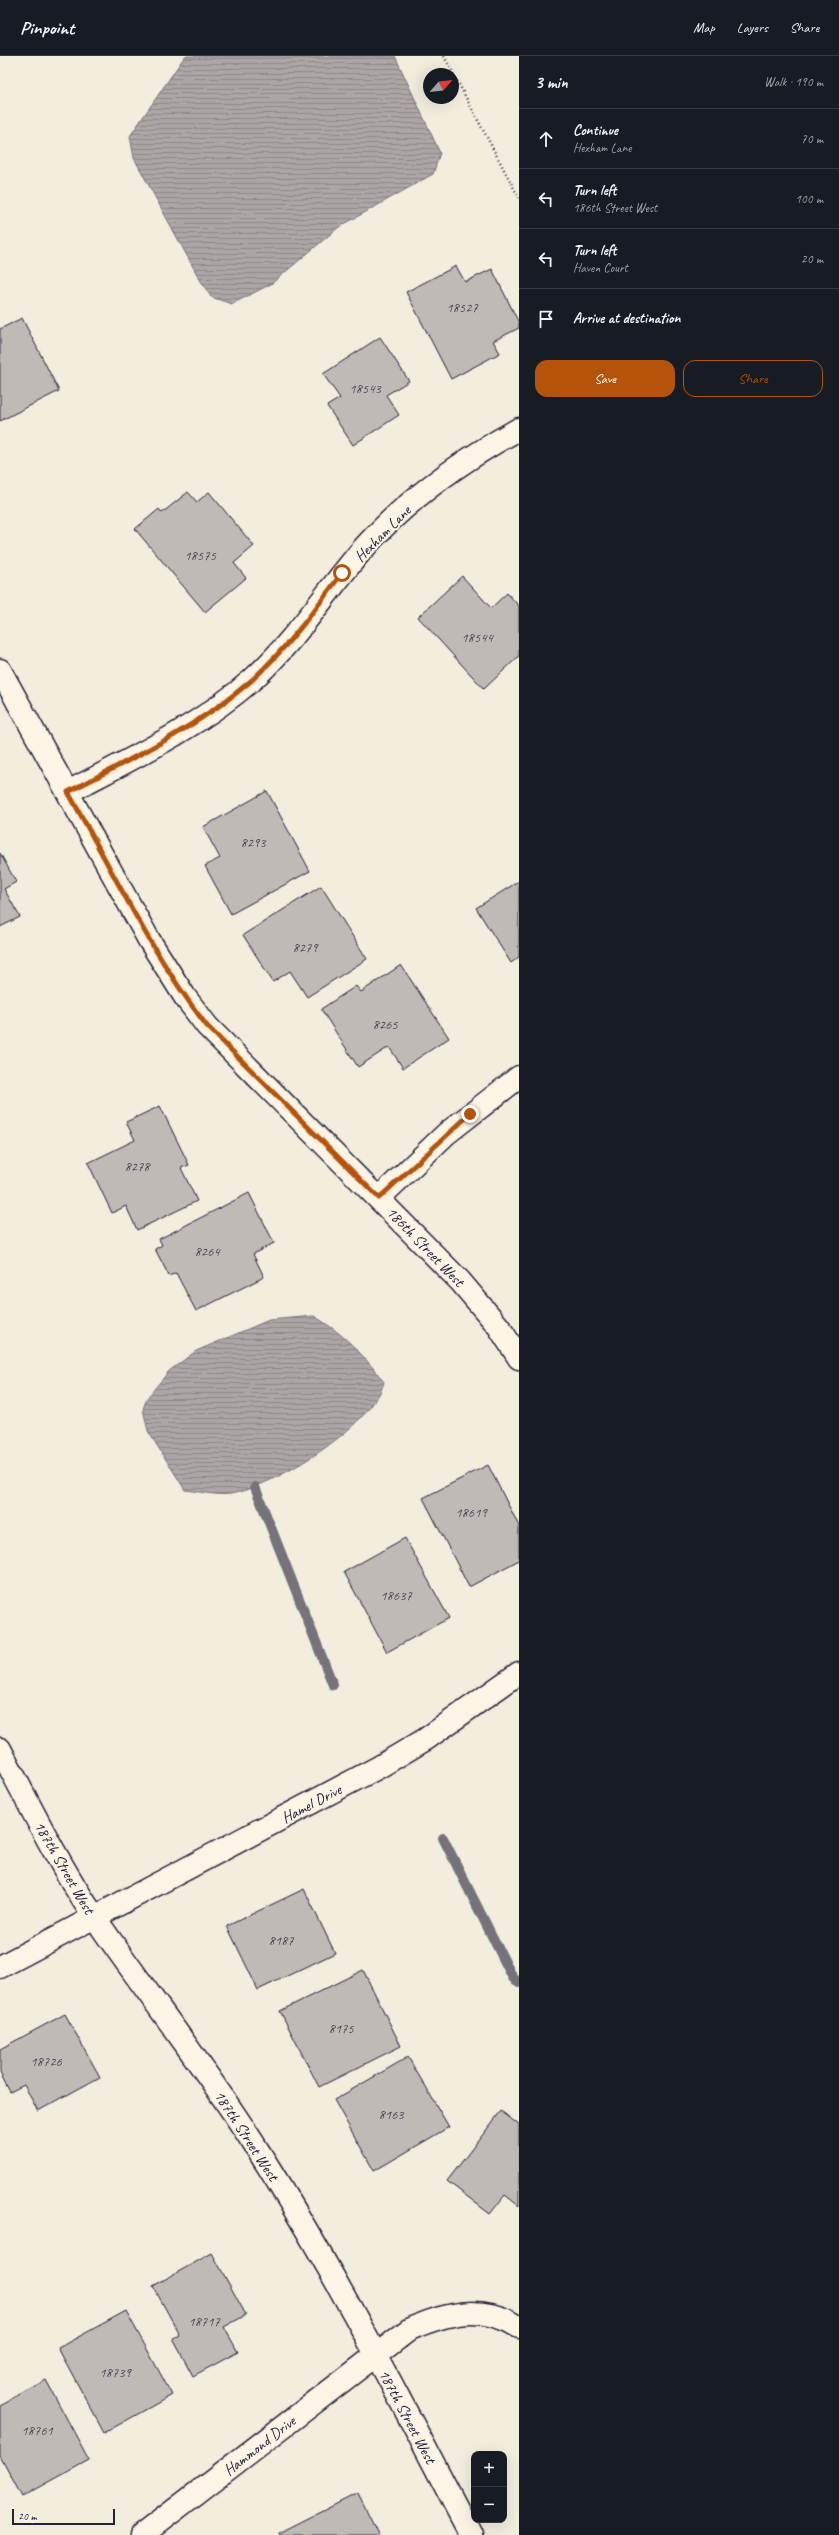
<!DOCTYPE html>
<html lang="en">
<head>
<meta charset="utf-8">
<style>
  body { margin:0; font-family:Caveat,sans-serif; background:#20242c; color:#f1f3f6 }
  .controls { position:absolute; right:12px; bottom:12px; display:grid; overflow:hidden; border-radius:8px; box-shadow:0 4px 16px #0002 }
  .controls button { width:36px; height:36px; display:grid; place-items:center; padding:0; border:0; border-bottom:1px solid #363941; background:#171b24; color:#f1f3f6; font:20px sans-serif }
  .compass { position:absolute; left:423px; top:12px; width:36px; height:36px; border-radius:50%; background:#171b24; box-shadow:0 4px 16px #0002; rotate:62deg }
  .scale { position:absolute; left:12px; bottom:10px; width:103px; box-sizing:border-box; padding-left:4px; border:2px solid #22223b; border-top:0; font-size:11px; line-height:14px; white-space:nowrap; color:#22223b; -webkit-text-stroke:3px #fcf5e5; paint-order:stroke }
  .stop { position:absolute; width:12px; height:12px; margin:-9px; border:3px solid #b45309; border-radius:50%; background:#fff }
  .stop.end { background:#b45309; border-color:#fff; box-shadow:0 1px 4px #0008 }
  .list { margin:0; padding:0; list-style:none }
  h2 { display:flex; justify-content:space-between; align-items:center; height:52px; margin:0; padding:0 16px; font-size:17px }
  h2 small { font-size:13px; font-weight:400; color:#9ea1a6 }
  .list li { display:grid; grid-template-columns:26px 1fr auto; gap:12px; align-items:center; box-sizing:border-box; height:60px; padding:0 16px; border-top:1px solid #363941 }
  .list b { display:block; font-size:15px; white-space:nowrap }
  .list p { margin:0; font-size:13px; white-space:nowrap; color:#9ea1a6 }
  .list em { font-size:13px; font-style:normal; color:#9ea1a6 }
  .actions { display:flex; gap:8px; padding:12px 16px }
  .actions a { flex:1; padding:9px 0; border:1px solid #b45309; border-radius:12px; text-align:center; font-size:14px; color:#b45309 }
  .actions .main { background:#b45309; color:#fff }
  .icon { flex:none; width:22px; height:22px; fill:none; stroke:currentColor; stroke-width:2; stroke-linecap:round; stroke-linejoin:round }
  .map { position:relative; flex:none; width:519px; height:2479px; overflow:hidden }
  header { display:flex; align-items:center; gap:24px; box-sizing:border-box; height:56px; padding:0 20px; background:#171b24; border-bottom:1px solid #363941 }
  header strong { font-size:19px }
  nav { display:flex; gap:22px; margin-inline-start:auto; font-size:14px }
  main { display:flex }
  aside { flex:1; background:#171b24 }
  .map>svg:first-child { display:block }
  .water { fill:url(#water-rules); stroke:#75727b }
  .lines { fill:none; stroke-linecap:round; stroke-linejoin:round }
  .stream { stroke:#75727b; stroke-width:10 }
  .building { fill:#bfbab6; stroke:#22223b }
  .minor-casing { stroke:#22223b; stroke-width:25 }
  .path { stroke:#22223b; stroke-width:2.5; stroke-dasharray:1 3; stroke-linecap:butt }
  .minor { stroke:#fcf5e5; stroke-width:22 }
  .route { stroke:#b45309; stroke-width:5 }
  .labels { text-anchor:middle; stroke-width:4; stroke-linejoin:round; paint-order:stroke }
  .number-label { font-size:14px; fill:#49485a }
  .street-label { font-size:16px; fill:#22223b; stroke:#fcf5e5 }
</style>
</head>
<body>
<header>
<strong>Pinpoint</strong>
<nav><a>Map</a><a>Layers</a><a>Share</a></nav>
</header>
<main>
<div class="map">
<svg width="519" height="2479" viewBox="0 0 519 2479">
  <defs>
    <pattern id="water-rules" width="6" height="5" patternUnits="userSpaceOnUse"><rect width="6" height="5" fill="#aca7a6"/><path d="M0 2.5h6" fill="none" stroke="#8c8888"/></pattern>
  </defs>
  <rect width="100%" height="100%" fill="#f3edde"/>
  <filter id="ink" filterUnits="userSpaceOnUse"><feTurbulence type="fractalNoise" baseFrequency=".025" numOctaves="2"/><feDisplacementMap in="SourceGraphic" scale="8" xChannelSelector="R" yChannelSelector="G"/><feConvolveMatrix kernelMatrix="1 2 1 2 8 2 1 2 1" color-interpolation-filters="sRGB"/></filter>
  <g filter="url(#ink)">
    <g class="water">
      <path d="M 185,0 L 395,0 L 440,97 L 433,118 L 339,171 L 271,228 L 232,248 L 211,241 L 199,222 L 134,102 L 130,80 Z"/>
      <path d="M 314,1260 C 343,1277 364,1299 384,1326 C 373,1370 274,1431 230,1438 C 217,1440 198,1435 185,1434 L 148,1375 L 143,1353 L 147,1342 L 169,1315 L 196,1295 L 269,1264 Z"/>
    </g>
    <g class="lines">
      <g class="stream">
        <path d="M 255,1431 L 333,1629"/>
        <path d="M 443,1782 L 513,1922 L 519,1926"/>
      </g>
    </g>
    <g class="building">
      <path d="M 456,210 L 465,226 L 492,213 L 519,267 L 519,272 L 493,285 L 500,297 L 451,323 L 406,236 Z"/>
      <path d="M 22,262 L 59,335 L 0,365 L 0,273 Z"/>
      <path d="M 380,281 L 409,325 L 386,339 L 399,359 L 353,389 L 327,350 L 340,342 L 323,318 Z"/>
      <path d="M 188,436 L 197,446 L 209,436 L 254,490 L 234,507 L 246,522 L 205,556 L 135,473 L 159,453 L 162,457 Z"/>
      <path d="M 462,520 L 491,552 L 507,537 L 519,550 L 519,600 L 484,633 L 418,561 Z"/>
      <path d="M 267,735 L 310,815 L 231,858 L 205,810 L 220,802 L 203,771 Z"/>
      <path d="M 0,797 L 16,826 L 4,833 L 20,861 L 0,871 Z"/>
      <path d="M 519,825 L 519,901 L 511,907 L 476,852 Z"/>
      <path d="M 321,830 L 367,903 L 307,941 L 290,915 L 273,926 L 243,879 Z"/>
      <path d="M 401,909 L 449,982 L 403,1012 L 389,991 L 358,1011 L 321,953 L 356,930 L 361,936 Z"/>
      <path d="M 160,1050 L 189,1109 L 181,1112 L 197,1145 L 137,1174 L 126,1150 L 112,1157 L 88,1107 L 135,1084 L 126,1066 Z"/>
      <path d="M 249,1137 L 274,1187 L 253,1198 L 264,1221 L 196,1255 L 176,1217 L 169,1220 L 155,1193 L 162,1189 L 159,1183 Z"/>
      <path d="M 488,1409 L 519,1470 L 519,1504 L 469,1531 L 423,1442 Z"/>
      <path d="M 405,1482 L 449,1562 L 387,1596 L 344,1516 Z"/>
      <path d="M 304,1833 L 335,1897 L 258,1934 L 227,1870 Z"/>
      <path d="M 363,1914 L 401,1990 L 319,2031 L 280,1955 Z"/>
      <path d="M 65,1958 L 100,2021 L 38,2055 L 24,2029 L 10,2036 L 0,2017 L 0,1993 Z"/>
      <path d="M 408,2001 L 449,2071 L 374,2115 L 334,2044 Z"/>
      <path d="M 501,2055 L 519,2069 L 519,2150 L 505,2139 L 490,2158 L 447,2125 Z"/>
      <path d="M 212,2197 L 246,2259 L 224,2271 L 238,2296 L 193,2320 L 173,2283 L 180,2279 L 153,2230 Z"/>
      <path d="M 126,2255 L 172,2339 L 104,2377 L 58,2292 Z"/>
      <path d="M 46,2324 L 89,2404 L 22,2441 L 0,2400 L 0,2349 Z"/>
      <path d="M 358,2437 L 379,2479 L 280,2479 L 279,2477 Z"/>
    </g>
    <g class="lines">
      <defs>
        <g id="minor">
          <path d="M 0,614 L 149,884 L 185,941 L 207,970 L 460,1225 L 499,1271 L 519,1302"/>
          <path d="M 68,736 C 131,703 199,671 253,623 C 295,585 325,537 362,494 C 406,444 461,405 519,373"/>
          <path d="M 379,1142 L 446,1078 L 519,1021"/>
          <path d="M 0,1693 C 30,1750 59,1809 95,1862 C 149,1940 208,2015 259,2096 C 337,2219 403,2350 471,2479"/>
          <path d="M 0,1911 L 379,1711 L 426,1683 L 519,1617"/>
          <path d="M 142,2479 L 410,2273 C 447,2257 483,2248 519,2271"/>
        </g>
      </defs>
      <use href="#minor" class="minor-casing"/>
      <path class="path" d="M 444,0 L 519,142"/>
      <use href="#minor" class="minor"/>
    </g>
  </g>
  <g class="lines" filter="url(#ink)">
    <path class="route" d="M 342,517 C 314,555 287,592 252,624 C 198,671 131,703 68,736 C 113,815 151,898 207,970 L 379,1142 L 470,1058"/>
  </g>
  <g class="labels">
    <g class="number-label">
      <text x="462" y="256">18527</text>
      <text x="365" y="337">18543</text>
      <text x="200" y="504">18575</text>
      <text x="477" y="586">18544</text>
      <text x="253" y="791">8293</text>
      <text x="305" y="896">8279</text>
      <text x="385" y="973">8265</text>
      <text x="137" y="1115">8278</text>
      <text x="207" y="1200">8264</text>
      <text x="471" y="1461">18619</text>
      <text x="396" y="1544">18637</text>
      <text x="281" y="1889">8187</text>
      <text x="341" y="1977">8175</text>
      <text x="46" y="2010">18726</text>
      <text x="391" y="2063">8163</text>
      <text x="204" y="2270">18717</text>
      <text x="115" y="2321">18739</text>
      <text x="37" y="2379">18761</text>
    </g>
    <g class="street-label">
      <text transform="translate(382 477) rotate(-45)" y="6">Hexham Lane</text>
      <text transform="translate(426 1190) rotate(46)" y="6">186th Street West</text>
      <text transform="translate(311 1747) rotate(-28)" y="6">Hamel Drive</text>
      <text transform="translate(65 1811) rotate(60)" y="6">187th Street West</text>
      <text transform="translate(247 2079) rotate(57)" y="6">187th Street West</text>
      <text transform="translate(408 2360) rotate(62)" y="6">187th Street West</text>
      <text transform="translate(259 2389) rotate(-38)" y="6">Hammond Drive</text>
    </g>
  </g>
</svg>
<div class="controls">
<button>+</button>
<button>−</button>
</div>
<svg class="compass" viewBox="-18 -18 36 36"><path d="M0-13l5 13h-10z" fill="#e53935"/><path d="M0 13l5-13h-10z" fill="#9ea1a6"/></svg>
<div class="scale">20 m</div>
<div class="stop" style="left:342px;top:517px"></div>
<div class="stop end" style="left:470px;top:1058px"></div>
</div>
<aside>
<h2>3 min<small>Walk · 190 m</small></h2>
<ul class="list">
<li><svg class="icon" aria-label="ahead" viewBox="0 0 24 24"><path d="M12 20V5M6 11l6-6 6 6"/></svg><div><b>Continue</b><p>Hexham Lane</p></div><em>70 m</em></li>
<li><svg class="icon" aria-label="left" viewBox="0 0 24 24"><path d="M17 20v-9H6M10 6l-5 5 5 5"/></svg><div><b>Turn left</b><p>186th Street West</p></div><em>100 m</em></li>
<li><svg class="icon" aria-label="left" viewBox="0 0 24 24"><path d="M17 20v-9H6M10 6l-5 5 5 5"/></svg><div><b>Turn left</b><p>Haven Court</p></div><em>20 m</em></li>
<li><svg class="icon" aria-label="arrive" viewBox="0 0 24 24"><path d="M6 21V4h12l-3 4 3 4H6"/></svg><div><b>Arrive at destination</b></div></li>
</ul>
<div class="actions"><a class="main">Save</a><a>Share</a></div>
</aside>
</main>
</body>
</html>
